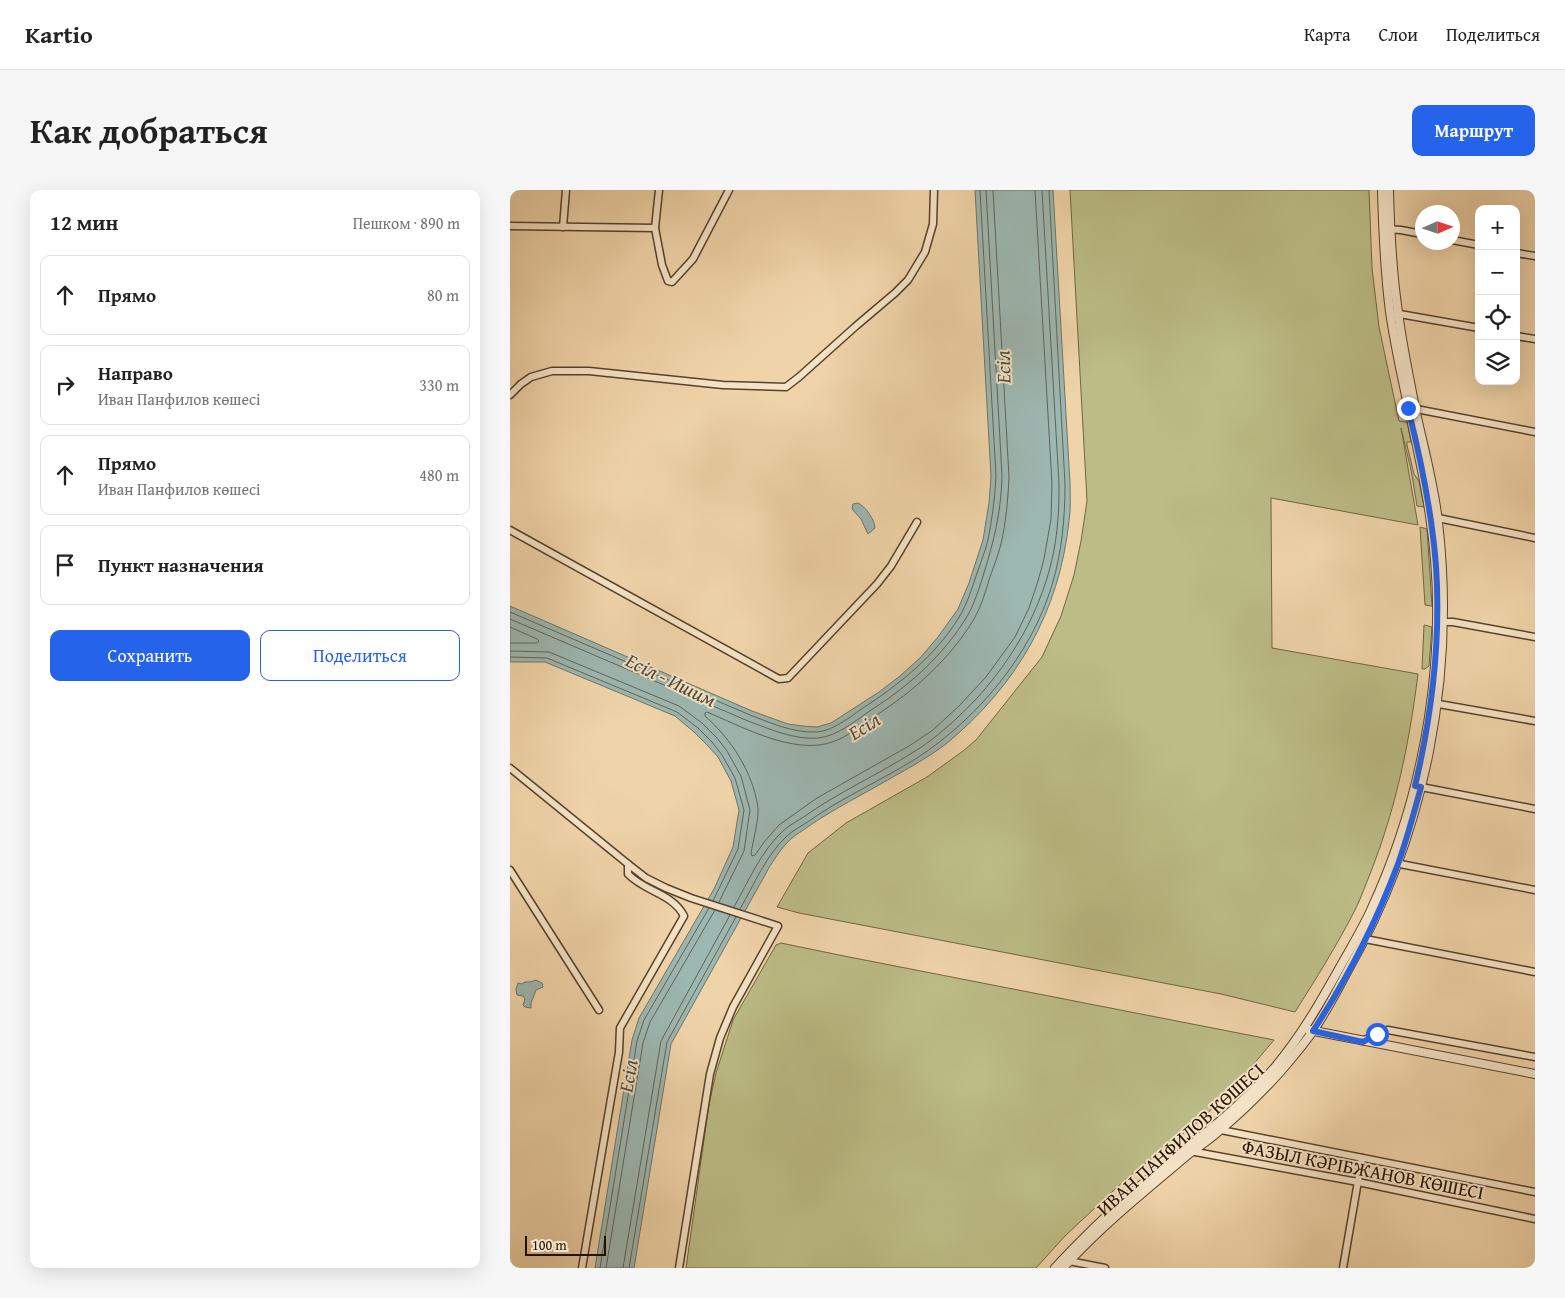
<!DOCTYPE html>
<html lang="ru">
<head>
<meta charset="utf-8">
<style>
  body { margin:0; font-family:"Gentium Book Plus",serif; background:#f6f6f6; color:#222 }
  .controls { position:absolute; right:15px; top:15px; display:grid; overflow:hidden; border-radius:10px; box-shadow:0 5px 20px #0002 }
  .controls button { width:45px; height:45px; display:grid; place-items:center; padding:0; border:0; border-bottom:1px solid #e0e0e0; background:#fff; color:#222; font:25px sans-serif }
  .compass { position:absolute; left:905px; top:15px; width:45px; height:45px; border-radius:50%; background:#fff; box-shadow:0 5px 20px #0002; rotate:87deg }
  .scale { position:absolute; left:15px; bottom:12px; width:81px; box-sizing:border-box; padding-left:5px; border:2px solid #241100; border-top:0; font-size:14px; line-height:18px; white-space:nowrap; color:#241100; -webkit-text-stroke:4px #f5e3c7; paint-order:stroke }
  .stop { position:absolute; width:15px; height:15px; margin:-11px; border:4px solid #2563eb; border-radius:50%; background:#fff }
  .stop.end { background:#2563eb; border-color:#fff; box-shadow:0 1px 5px #0008 }
  .list { margin:0; padding:0; list-style:none }
  h2 { display:flex; justify-content:space-between; align-items:center; height:65px; margin:0; padding:0 20px; font-size:21px }
  h2 small { font-size:16px; font-weight:400; color:#767676 }
  .list li { display:grid; grid-template-columns:32px 1fr auto; gap:15px; align-items:center; box-sizing:border-box; height:80px; margin:0 10px 10px; padding:0 10px; border:1px solid #e0e0e0; border-radius:10px }
  .list b { display:block; font-size:19px; white-space:nowrap }
  .list p { margin:0; font-size:16px; white-space:nowrap; color:#767676 }
  .list em { font-size:16px; font-style:normal; color:#767676 }
  .actions { display:flex; gap:10px; padding:15px 20px }
  .actions a { flex:1; padding:11px 0; border:1px solid #2563eb; border-radius:10px; text-align:center; font-size:18px; color:#2563eb }
  .actions .main { background:#2563eb; color:#fff }
  .icon { flex:none; width:28px; height:28px; fill:none; stroke:currentColor; stroke-width:2; stroke-linecap:round; stroke-linejoin:round }
  .map { position:relative; flex:none; width:1025px; height:1078px; overflow:hidden; border-radius:10px }
  header { display:flex; align-items:center; gap:30px; box-sizing:border-box; height:70px; padding:0 25px; background:#fff; border-bottom:1px solid #e0e0e0 }
  header strong { font-size:24px }
  nav { display:flex; gap:28px; margin-inline-start:auto; font-size:18px }
  .intro { display:flex; align-items:center; justify-content:space-between; box-sizing:border-box; height:120px; padding:0 30px }
  h1 { margin:0; font-size:35px }
  .button { padding:12px 22px; border-radius:10px; background:#2563eb; color:#fff; font-size:18px; font-weight:700 }
  main { display:flex; gap:30px; padding:0 30px }
  aside { flex:1; background:#fff; border-radius:10px; box-shadow:0 5px 20px #0002 }
  .map>svg:first-child { display:block }
  .green { fill:#bcbc86; stroke:#706643 }
  .water { fill:#9db7b1; stroke:#6d756a }
  .lines { fill:none; stroke-linecap:round; stroke-linejoin:round }
  .shore { stroke:#606458; stroke-width:1 }
  .minor-casing { stroke:#57422a; stroke-width:9 }
  .tertiary-casing { stroke:#57422a; stroke-width:10 }
  .minor { stroke:#f5e3c7; stroke-width:6 }
  .tertiary { stroke:#f5e3c7; stroke-width:8 }
  .route { stroke:#2563eb; stroke-width:6 }
  .labels { text-anchor:middle; stroke-width:4; stroke-linejoin:round; paint-order:stroke }
  .street-label { font-size:19px; fill:#241100; stroke:#f5e3c7 }
  .water-label { font-size:20px; font-style:italic; fill:#4e4b3e; stroke:#f5e3c7 }
</style>
</head>
<body>
<header>
<strong>Kartio</strong>
<nav><a>Карта</a><a>Слои</a><a>Поделиться</a></nav>
</header>
<div class="intro"><h1>Как добраться</h1><a class="button">Маршрут</a></div>
<main>
<aside>
<h2>12 мин<small>Пешком · 890 m</small></h2>
<ul class="list">
<li><svg class="icon" aria-label="ahead" viewBox="0 0 24 24"><path d="M12 20V5M6 11l6-6 6 6"/></svg><div><b>Прямо</b></div><em>80 m</em></li>
<li><svg class="icon" aria-label="right" viewBox="0 0 24 24"><path d="M7 20v-9h11M14 6l5 5-5 5"/></svg><div><b>Направо</b><p>Иван Панфилов көшесі</p></div><em>330 m</em></li>
<li><svg class="icon" aria-label="ahead" viewBox="0 0 24 24"><path d="M12 20V5M6 11l6-6 6 6"/></svg><div><b>Прямо</b><p>Иван Панфилов көшесі</p></div><em>480 m</em></li>
<li><svg class="icon" aria-label="arrive" viewBox="0 0 24 24"><path d="M6 21V4h12l-3 4 3 4H6"/></svg><div><b>Пункт назначения</b></div></li>
</ul>
<div class="actions"><a class="main">Сохранить</a><a>Поделиться</a></div>
</aside>
<div class="map">
<svg width="1025" height="1078" viewBox="0 0 1025 1078">
  <rect width="100%" height="100%" fill="#f0d4a9"/>
  <filter id="stains"><feTurbulence type="fractalNoise" baseFrequency=".004" numOctaves="4"/><feColorMatrix values="0 0 0 0 .2 0 0 0 0 .09 0 0 0 0 .02 0 0 0 .5 -.17"/></filter>
  <radialGradient id="worn" r=".72"><stop offset=".6" stop-color="#630" stop-opacity="0"/><stop offset="1" stop-color="#630" stop-opacity=".3"/></radialGradient>
  <g class="green">
    <path d="M 560,0 L 859,0 L 862,78 L 869,137 L 889,231 L 897,232 L 901,252 L 897,252 L 897,255 L 904,284 L 909,291 L 914,317 L 907,316 L 901,280 L 891,238 L 908,335 L 761,308 L 762,458 L 908,484 C 899,555 886,618 860,684 C 855,696 851,708 845,720 C 827,755 806,789 785,822 L 711,804 L 289,723 L 267,717 L 298,663 L 336,633 L 417,587 L 453,561 L 466,550 L 532,467 L 551,426 L 564,385 L 571,351 L 577,311 Z"/>
    <path d="M 910,337 L 917,339 L 922,416 L 915,415 Z"/>
    <path d="M 914,435 L 922,437 L 919,476 L 915,479 L 912,479 Z"/>
    <path d="M 271,753 L 334,766 L 764,850 L 737,882 L 693,928 L 617,988 L 555,1046 L 526,1078 L 176,1078 L 199,914 L 206,883 L 223,830 L 266,755 Z"/>
  </g>
  <g class="water">
    <path d="M 465,0 L 543,0 L 560,293 C 560,306 561,319 559,331 C 549,423 507,495 436,554 C 419,567 399,578 381,588 C 354,604 325,618 299,636 C 293,641 286,644 281,649 C 272,657 266,667 260,676 L 161,854 L 124,1078 L 85,1078 L 122,850 L 129,828 L 204,699 L 223,657 L 229,620 L 221,591 L 208,567 L 198,556 L 184,542 L 165,526 L 35,472 L 0,472 L 0,416 L 242,521 L 278,534 L 293,536 L 307,537 L 321,533 L 369,502 L 390,486 L 410,468 L 428,447 L 448,419 L 459,393 L 473,350 L 479,313 L 481,287 Z"/>
    <path d="M 348,313 C 355,316 365,330 365,338 L 358,344 L 351,329 L 342,319 L 343,314 Z"/>
    <path d="M 26,790 L 32,793 L 33,797 L 26,800 L 21,813 L 21,818 L 15,817 L 13,815 L 15,809 L 13,806 L 7,805 L 6,799 L 8,793 L 12,794 L 15,792 L 20,792 Z"/>
  </g>
  <g class="lines">
    <g class="shore">
      <path d="M 483,0 L 499,287 C 498,309 496,332 491,354 C 488,366 483,378 479,390 C 475,403 471,417 464,429 C 440,469 404,501 365,526 C 348,538 330,553 309,555 C 273,559 230,536 197,522 L 195,523 L 195,526 C 221,549 243,582 248,618 C 249,628 243,652 241,663 L 242,666 L 245,665 L 255,651 L 269,635 L 307,608 L 399,556 L 423,540 L 449,516 L 476,487 L 505,447 L 519,418 L 528,391 L 534,369 L 541,329 L 542,294 L 525,0"/>
      <path d="M 0,422 L 240,525 C 261,533 283,543 306,542 C 325,541 343,524 359,514 C 395,490 431,460 452,422 C 458,411 462,398 466,386 C 470,374 475,362 478,350 C 482,329 485,308 486,286 L 470,0"/>
      <path d="M 0,429 L 238,531 C 260,539 284,550 308,548 C 328,546 345,531 361,520 C 399,496 434,465 458,425 C 464,414 469,399 473,386 C 484,351 491,323 492,286 L 476,0"/>
      <path d="M 0,437 L 27,449 L 29,451 L 27,453 L 0,453"/>
      <path d="M 0,461 L 39,462 L 169,516 L 192,533 L 207,548 L 217,561 L 231,586 L 240,620 L 234,661 L 209,712"/>
      <path d="M 0,467 L 37,468 L 167,522 L 188,538 L 202,552 L 212,565 L 225,588 L 234,620 L 228,659 L 203,711"/>
      <path d="M 224,717 C 238,692 251,661 273,641 C 279,635 288,631 295,626 C 329,602 367,585 402,563 C 427,548 448,528 468,507 C 513,457 544,395 548,328 C 549,316 549,305 549,294 L 532,0"/>
      <path d="M 230,719 C 244,695 256,665 277,646 C 283,640 292,636 299,631 C 333,607 372,590 407,568 C 468,528 521,465 542,395 C 552,362 555,328 555,294 L 539,0"/>
      <path d="M 90,1078 L 127,851 L 134,830 L 199,718"/>
      <path d="M 96,1078 L 133,853 L 140,832 L 205,720"/>
      <path d="M 113,1078 L 151,851 L 220,725"/>
      <path d="M 119,1078 L 157,852 L 226,727"/>
    </g>
    <defs>
      <g id="minor">
        <path d="M 149,0 L 145,38 L 152,75 L 158,91 L 162,92 L 183,69 L 219,0"/>
        <path d="M 0,36 L 145,38"/>
        <path d="M 53,37 L 56,0"/>
        <path d="M 876,39 L 891,40 L 912,44"/>
        <path d="M 942,50 L 969,55"/>
        <path d="M 1006,63 L 1025,66"/>
        <path d="M 884,123 L 969,138"/>
        <path d="M 1006,146 L 1025,149"/>
        <path d="M 0,205 L 11,194 L 21,187 L 42,181 L 79,181 L 213,195 L 276,197 L 289,187 L 346,136 L 385,103 L 398,90 L 415,62 L 423,34 L 424,0"/>
        <path d="M 901,218 L 1025,242"/>
        <path d="M 928,328 L 1025,348"/>
        <path d="M 0,340 L 269,489 L 278,488 L 367,394 L 381,376 L 407,332"/>
        <path d="M 928,432 L 943,432 L 1025,447"/>
        <path d="M 923,513 L 1025,531"/>
        <path d="M 0,578 L 118,674 L 136,688 L 156,698 L 181,708 L 268,736 L 223,817 L 210,848 L 200,884 L 169,1078"/>
        <path d="M 906,596 L 1025,619"/>
        <path d="M 885,673 L 1025,700"/>
        <path d="M 0,680 L 89,820"/>
        <path d="M 850,748 L 1025,782"/>
        <path d="M 853,851 L 872,841 L 878,840 L 1025,867"/>
        <path d="M 708,938 L 711,940 L 1025,1002"/>
        <path d="M 680,961 L 848,992 L 1025,1029"/>
        <path d="M 558,1070 L 559,1071 L 595,1078"/>
        <path d="M 72,1078 L 109,862 L 110,838 L 174,726 C 162,703 135,702 118,684 L 118,674"/>
        <path d="M 833,1078 L 852,968"/>
      </g>
      <g id="tertiary">
        <path d="M 799,840 L 1025,884"/>
        <path d="M 545,1078 C 568,1053 594,1028 619,1005 C 669,963 723,926 766,876 C 791,846 810,813 829,779 C 840,759 852,740 861,720 C 917,599 940,458 920,326 C 910,257 890,191 880,122 C 875,82 873,41 872,0"/>
        <path d="M 553,1078 C 591,1036 637,999 680,963 C 690,956 700,949 709,941 C 731,923 752,902 771,881 C 782,868 795,853 805,838 C 817,820 828,799 838,780 C 915,644 946,487 928,332 C 924,294 913,256 905,218 C 899,186 892,154 888,122 C 882,82 880,41 879,0"/>
      </g>
    </defs>
    <use href="#minor" class="minor-casing"/>
    <use href="#tertiary" class="tertiary-casing"/>
    <use href="#minor" class="minor"/>
    <use href="#tertiary" class="tertiary"/>
  </g>
  <g class="lines">
    <path class="route" d="M 867,844 L 853,852 L 803,841 C 837,789 866,733 888,674 C 897,649 904,623 911,597 L 905,596 C 922,524 931,450 926,376 C 922,323 911,270 898,218"/>
  </g>
  <g class="labels">
    <g class="street-label">
      <text transform="translate(670 949) rotate(-42)" y="7">ИВАН ПАНФИЛОВ КӨШЕСІ</text>
      <text transform="translate(853 979) rotate(11)" y="7">ФАЗЫЛ КӘРІБЖАНОВ КӨШЕСІ</text>
    </g>
    <g class="water-label">
      <text transform="translate(493 177) rotate(-92)" y="7">Есіл</text>
      <text transform="translate(161 490) rotate(26)" y="7">Есіл - Ишим</text>
      <text transform="translate(354 536) rotate(-32)" y="7">Есіл</text>
      <text transform="translate(118 886) rotate(-81)" y="7">Есіл</text>
    </g>
  </g>
  <rect width="100%" height="100%" filter="url(#stains)"/>
  <rect width="100%" height="100%" fill="url(#worn)"/>
</svg>
<div class="controls">
<button>+</button>
<button>−</button>
<button><svg class="icon" aria-label="locate" viewBox="0 0 24 24"><circle cx="12" cy="12" r="6"/><path d="M12 2v4M12 18v4M2 12h4M18 12h4"/></svg></button>
<button><svg class="icon" aria-label="layers" viewBox="0 0 24 24"><path d="M12 4l9 5-9 5-9-5zM3 14l9 5 9-5"/></svg></button>
</div>
<svg class="compass" viewBox="-18 -18 36 36"><path d="M0-13l5 13h-10z" fill="#e53935"/><path d="M0 13l5-13h-10z" fill="#767676"/></svg>
<div class="scale">100 m</div>
<div class="stop" style="left:867px;top:844px"></div>
<div class="stop end" style="left:898px;top:218px"></div>
</div>
</main>
</body>
</html>
